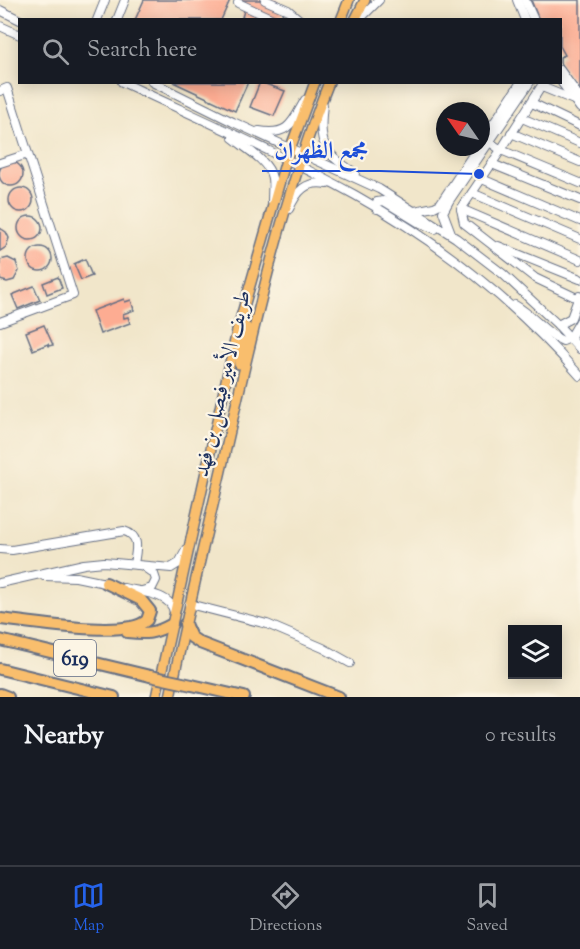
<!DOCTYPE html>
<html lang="en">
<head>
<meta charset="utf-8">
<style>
  body { margin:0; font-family:"Sorts Mill Goudy",Amiri,serif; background:#242831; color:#f1f3f6 }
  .controls { position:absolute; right:18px; bottom:18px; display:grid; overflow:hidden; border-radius:0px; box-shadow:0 3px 15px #0003 }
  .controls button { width:54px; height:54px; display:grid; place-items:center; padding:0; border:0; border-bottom:2px solid #363941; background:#171b24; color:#f1f3f6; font:30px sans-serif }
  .compass { position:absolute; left:436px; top:102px; width:54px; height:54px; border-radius:50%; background:#171b24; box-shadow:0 3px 15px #0003; rotate:304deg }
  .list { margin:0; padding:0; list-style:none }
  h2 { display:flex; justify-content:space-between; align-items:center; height:78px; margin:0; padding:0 24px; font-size:26px }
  h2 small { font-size:20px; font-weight:400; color:#9ea1a6 }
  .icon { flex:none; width:33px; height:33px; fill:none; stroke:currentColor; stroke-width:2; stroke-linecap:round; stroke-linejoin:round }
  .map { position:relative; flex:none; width:580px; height:697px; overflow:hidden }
  .search { position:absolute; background:#171b24; box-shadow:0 3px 15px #0003; left:18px; right:18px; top:18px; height:66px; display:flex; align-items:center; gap:15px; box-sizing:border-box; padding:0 21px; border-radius:0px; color:#9ea1a6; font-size:22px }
  .sheet { height:168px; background:#171b24 }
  nav { display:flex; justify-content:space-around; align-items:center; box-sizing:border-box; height:84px; border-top:2px solid #363941; background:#171b24; font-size:16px; color:#9ea1a6 }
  nav a { display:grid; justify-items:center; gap:3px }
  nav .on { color:#2563eb }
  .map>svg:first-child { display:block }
  .building { fill:#fdac92 }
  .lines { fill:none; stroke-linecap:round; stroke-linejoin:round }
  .minor-casing { stroke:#666f84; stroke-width:10 }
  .major-casing { stroke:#666f84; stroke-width:12 }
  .highway-casing { stroke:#666f84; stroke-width:14 }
  .minor { stroke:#fff; stroke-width:8 }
  .major { stroke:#f9be6d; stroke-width:9 }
  .highway { stroke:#f9be6d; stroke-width:10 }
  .highway-bridge-casing { stroke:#666f84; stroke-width:14; stroke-linecap:butt }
  .highway-bridge { stroke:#f9be6d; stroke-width:10 }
  .labels { text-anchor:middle; stroke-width:4.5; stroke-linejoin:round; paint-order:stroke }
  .shield { fill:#fcf5e5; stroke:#5e6a86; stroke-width:1.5 }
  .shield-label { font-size:21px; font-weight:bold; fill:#1b2f5e }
  .street-label { font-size:22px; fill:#1b2f5e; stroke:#fcf5e5 }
  .leader { fill:none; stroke:#1d4ed8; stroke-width:2 }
  .callout-dot { fill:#1d4ed8; stroke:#fcf5e5; stroke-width:2 }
  .callout-label { font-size:24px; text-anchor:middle; font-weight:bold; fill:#1d4ed8; stroke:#fcf5e5; stroke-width:4.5; stroke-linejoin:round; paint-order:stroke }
</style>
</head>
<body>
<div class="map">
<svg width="580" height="697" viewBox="0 0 580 697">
  <rect width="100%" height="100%" fill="#fcf5e5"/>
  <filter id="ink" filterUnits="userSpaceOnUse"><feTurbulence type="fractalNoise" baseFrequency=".0167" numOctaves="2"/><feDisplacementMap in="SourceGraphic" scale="12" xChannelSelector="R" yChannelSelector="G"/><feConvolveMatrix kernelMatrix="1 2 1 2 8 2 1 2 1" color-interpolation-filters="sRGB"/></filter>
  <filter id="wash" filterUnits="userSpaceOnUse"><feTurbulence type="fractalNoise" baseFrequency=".008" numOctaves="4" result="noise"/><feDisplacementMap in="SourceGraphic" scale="24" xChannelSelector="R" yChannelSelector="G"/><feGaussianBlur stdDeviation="1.35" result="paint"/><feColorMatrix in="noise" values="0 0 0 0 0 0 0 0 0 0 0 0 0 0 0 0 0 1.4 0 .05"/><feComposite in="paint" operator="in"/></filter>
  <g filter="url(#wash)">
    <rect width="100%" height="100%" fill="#f1e6ca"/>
    <g id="blocks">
      <g class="building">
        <path d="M 144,0 L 230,0 L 221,20 L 135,20 Z"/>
        <path d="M 238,0 L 276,0 L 283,15 L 275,20 L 250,20 L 242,17 L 244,11 Z"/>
        <path d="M 531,0 L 580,0 L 580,92 L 560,63 L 560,57 L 565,55 L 560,46 L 560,20 L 539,20 Z"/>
        <path d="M 173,82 L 248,82 L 235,111 Z"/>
        <path d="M 260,82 L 285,91 L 274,116 L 250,107 Z"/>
        <circle cx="11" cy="174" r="12"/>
        <circle cx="21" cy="200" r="12"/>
        <circle cx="30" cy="228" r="12"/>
        <path d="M 0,228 L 6,232 L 9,238 L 6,247 L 0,251 Z"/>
        <circle cx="40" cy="259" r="12"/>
        <path d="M 8,258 L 16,262 L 19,271 L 14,280 L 7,282 L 0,280 L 0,260 Z"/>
        <path d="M 85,259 L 92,276 L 81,280 L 74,264 Z"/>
        <path d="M 58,277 L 62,288 L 47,294 L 43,283 Z"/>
        <path d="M 34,286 L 40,300 L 18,309 L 12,295 Z"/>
        <path d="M 124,299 L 125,302 L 131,300 L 134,310 L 123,314 L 124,318 L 128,317 L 130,323 L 100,334 L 92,311 Z"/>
        <path d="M 44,325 L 53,345 L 49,346 L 48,344 L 33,350 L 26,332 Z"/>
      </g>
    </g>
  </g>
  <g filter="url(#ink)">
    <use href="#blocks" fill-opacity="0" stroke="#666f84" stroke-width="1.5"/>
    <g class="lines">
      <defs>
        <g id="minor">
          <path d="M 265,0 L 288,10 L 300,20"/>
          <path d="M 517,0 L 525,20"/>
          <path d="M 525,0 L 534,20"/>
          <path d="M 238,3 L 275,20"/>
          <path d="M 0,10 L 20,20"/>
          <path d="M 97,20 L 105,0"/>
          <path d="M 117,20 L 125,0"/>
          <path d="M 359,20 L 379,0"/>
          <path d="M 0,26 L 20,35"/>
          <path d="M 560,70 L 580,98"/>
          <path d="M 560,80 L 580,108"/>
          <path d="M 122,82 C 200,119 279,153 355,195 C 439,242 516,303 580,376"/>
          <path d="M 152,82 L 233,122 L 379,189 L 456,238 L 503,274 L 558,325 L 580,349"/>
          <path d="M 544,82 L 501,150 L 580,183"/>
          <path d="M 542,87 L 576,101"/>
          <path d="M 0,91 L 7,88 L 73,295 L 0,322"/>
          <path d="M 532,103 L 580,126"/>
          <path d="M 323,105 C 318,144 323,152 355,173"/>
          <path d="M 522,118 L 580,143"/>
          <path d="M 259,131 C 289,136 292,123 305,100"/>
          <path d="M 511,133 L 580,162"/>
          <path d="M 481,136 L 501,150 L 461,209 L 464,223 L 535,278 L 579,299"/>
          <path d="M 233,138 C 245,148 269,161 272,178 C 273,185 272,194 272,202"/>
          <path d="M 482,141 L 521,82"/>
          <path d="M 0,163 L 28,154"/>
          <path d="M 492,164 L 580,200"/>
          <path d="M 482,179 L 580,221"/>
          <path d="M 472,193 L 580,239"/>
          <path d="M 289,209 C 297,191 306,180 327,184"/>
          <path d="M 377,209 L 377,202 L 384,201 L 418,222 L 435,229"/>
          <path d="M 461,209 L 580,260"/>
          <path d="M 415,211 L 434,207 L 440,204 L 478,147"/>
          <path d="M 451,233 L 443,212 L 449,201 L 530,82"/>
          <path d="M 498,246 L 580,279"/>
          <path d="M 515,305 C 533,315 547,335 563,341 L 570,338 L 580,321"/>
          <path d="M 558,325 L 571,318 L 579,296"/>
          <path d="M 0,549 L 12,550 L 124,531 C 141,536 136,550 134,564"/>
          <path d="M 44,576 L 76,577 L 110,584"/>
          <path d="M 0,583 L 84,564 L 104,562 L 171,568 L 179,563 L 186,550"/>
          <path d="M 124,588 C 140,592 171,593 174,612"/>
          <path d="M 142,591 L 152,588 L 156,580 L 154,574 L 144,567"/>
          <path d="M 189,604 L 267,624 L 323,648 L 350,663"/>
        </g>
        <g id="major">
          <path d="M 341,20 L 349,0"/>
          <path d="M 355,20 L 365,0"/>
          <path d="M 237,330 L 242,325 L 246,327 L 239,364"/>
          <path d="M 156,697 L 237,331 L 286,160 L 315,82"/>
          <path d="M 170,697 C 188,608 210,520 230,431 C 257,313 284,195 329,82"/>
        </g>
        <g id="highway">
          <path d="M 0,619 C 29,622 128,639 147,620 L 150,611 L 141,600 L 106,583"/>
          <path d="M 185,624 L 191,637 L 200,643 L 339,697"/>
          <path d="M 127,632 C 147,634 154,634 172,624"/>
          <path d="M 0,640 L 150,676"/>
          <path d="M 0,669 L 114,697"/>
          <path d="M 192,685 L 244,697"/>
          <path d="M 0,694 L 8,697"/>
        </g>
      </defs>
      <use href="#minor" class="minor-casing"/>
      <use href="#major" class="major-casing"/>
      <use href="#highway" class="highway-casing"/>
      <use href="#minor" class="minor"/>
      <use href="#major" class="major"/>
      <use href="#highway" class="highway"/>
      <defs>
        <path id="highway-bridge" d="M 150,676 L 192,685"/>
      </defs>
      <use href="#highway-bridge" class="highway-bridge-casing"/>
      <use href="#highway-bridge" class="highway-bridge"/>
    </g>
  </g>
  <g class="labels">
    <rect class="shield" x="54" y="640" width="42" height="36" rx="4.5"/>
    <g class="shield-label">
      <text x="75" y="665">619</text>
    </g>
    <g class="street-label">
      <text transform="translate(221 383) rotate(-77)" y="8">طريف الأمير فيصل بن فهد</text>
    </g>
  </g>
  <path class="leader" d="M479 174L380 171H262"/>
  <circle class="callout-dot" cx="479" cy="174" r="6"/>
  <g class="callout-label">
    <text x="321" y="158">مجمع الظهران</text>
  </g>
</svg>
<div class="controls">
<button><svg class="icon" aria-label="layers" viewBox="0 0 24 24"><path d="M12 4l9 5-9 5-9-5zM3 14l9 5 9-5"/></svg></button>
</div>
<svg class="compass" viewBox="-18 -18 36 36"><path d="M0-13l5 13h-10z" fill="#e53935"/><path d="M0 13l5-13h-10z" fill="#9ea1a6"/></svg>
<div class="search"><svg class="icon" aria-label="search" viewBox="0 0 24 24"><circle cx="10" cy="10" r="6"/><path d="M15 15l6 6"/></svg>Search here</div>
</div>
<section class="sheet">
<h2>Nearby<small>0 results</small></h2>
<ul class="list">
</ul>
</section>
<nav>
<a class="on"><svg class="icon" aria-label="map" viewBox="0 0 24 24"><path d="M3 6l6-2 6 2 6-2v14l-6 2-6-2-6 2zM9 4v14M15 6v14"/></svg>Map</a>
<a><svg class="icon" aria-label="directions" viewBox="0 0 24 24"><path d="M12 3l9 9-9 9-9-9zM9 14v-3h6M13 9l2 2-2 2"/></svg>Directions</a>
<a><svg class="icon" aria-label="saved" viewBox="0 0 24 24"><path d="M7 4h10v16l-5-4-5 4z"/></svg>Saved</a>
</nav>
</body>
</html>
